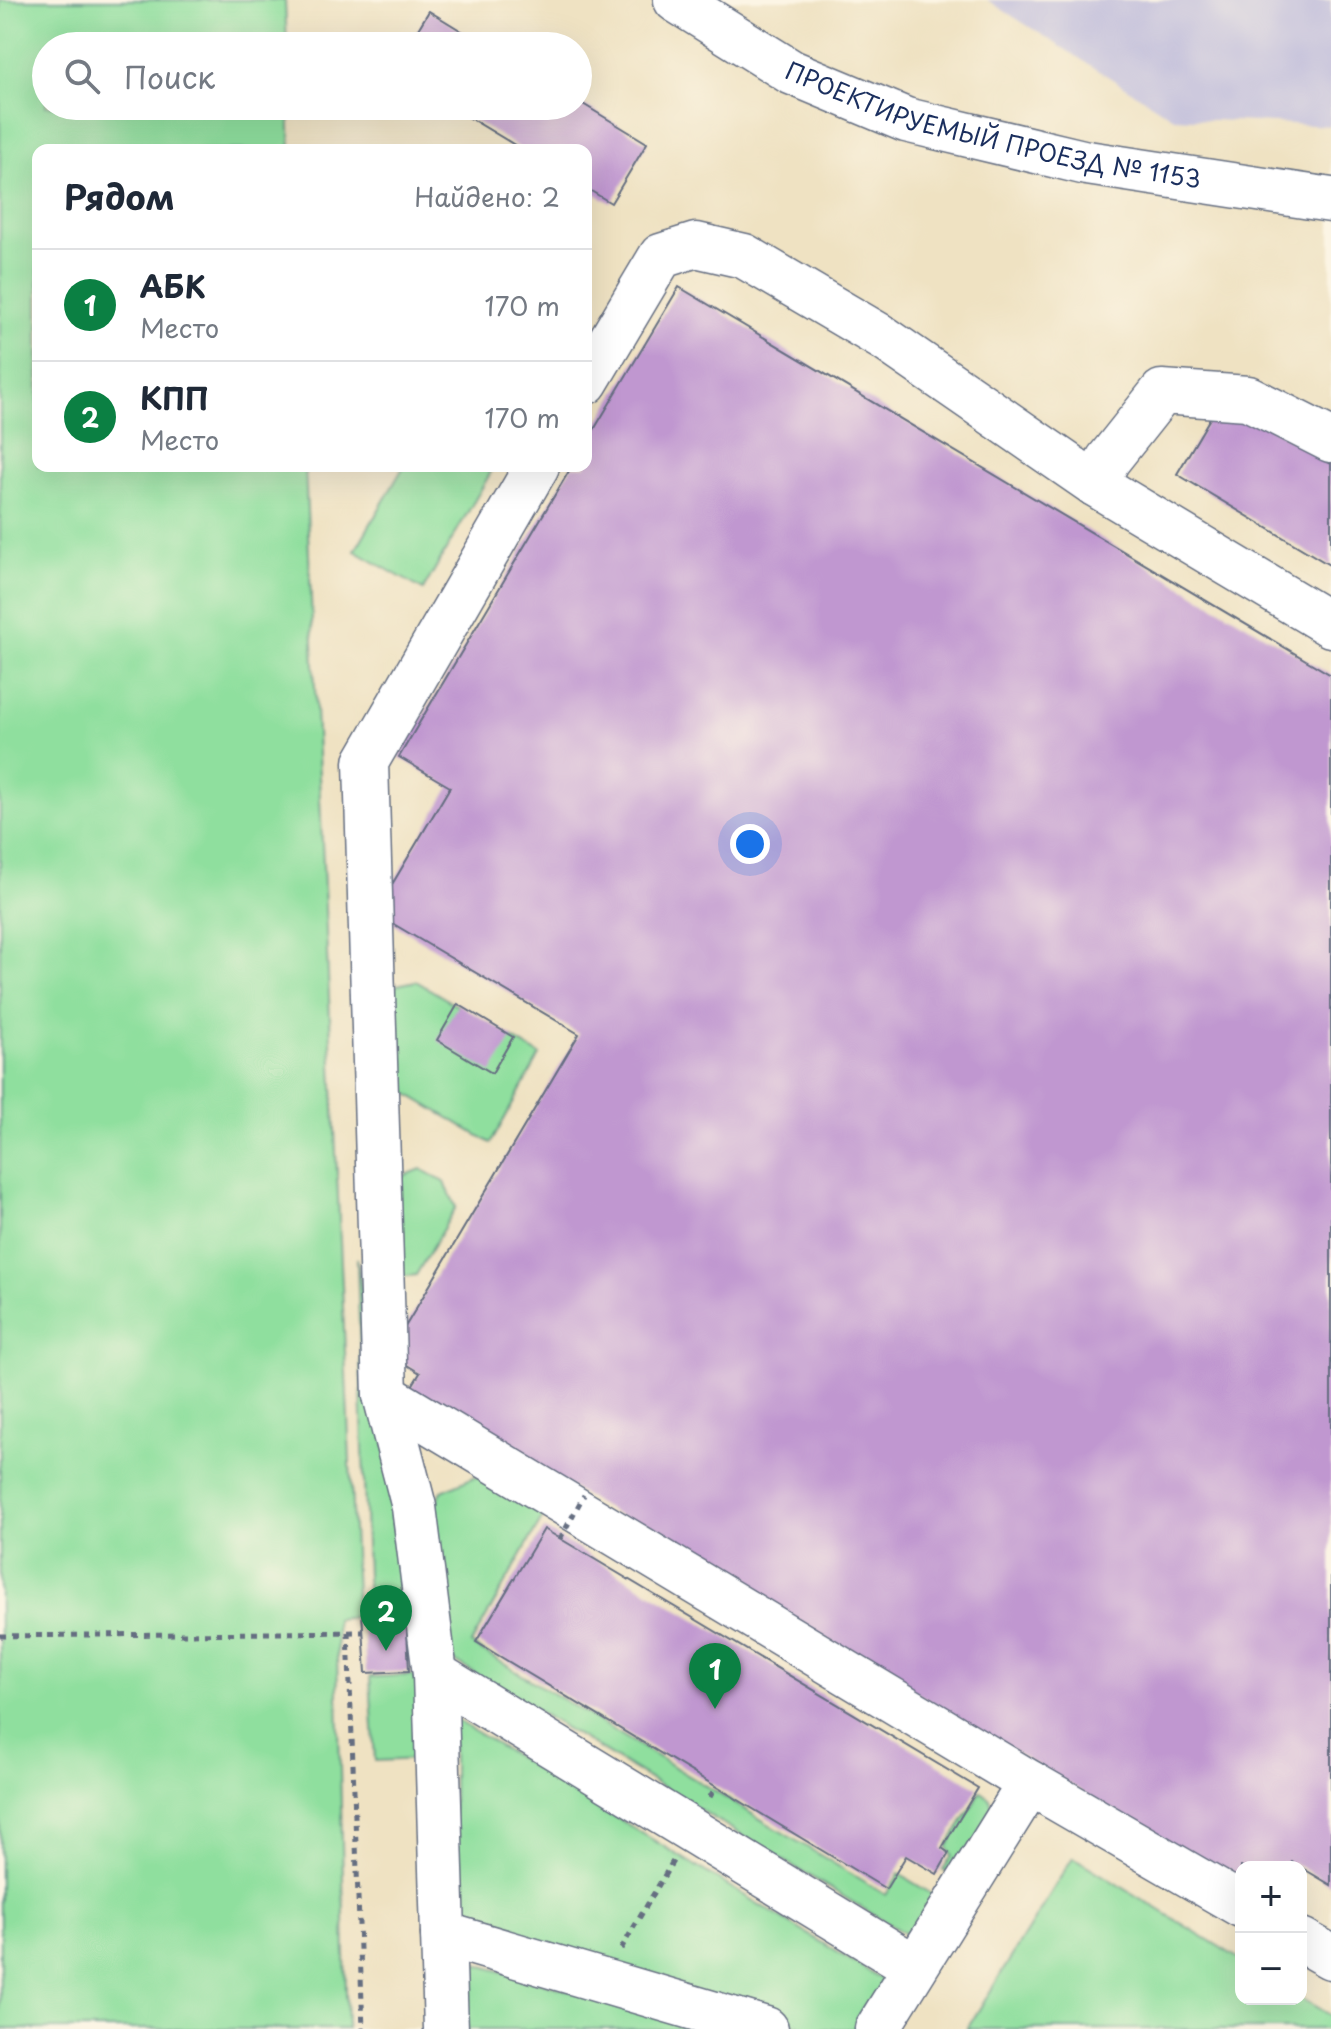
<!DOCTYPE html>
<html lang="ru">
<head>
<meta charset="utf-8">
<style>
  body { margin:0; font-family:"Playpen Sans",sans-serif; background:#f2f2f3; color:#1f2937 }
  .controls { position:absolute; right:24px; bottom:24px; display:grid; overflow:hidden; border-radius:16px; box-shadow:0 8px 32px #0002 }
  .controls button { width:72px; height:72px; display:grid; place-items:center; padding:0; border:0; border-bottom:2px solid #e0e1e3; background:#fff; color:#1f2937; font:40px sans-serif }
  .you { position:absolute; left:750px; top:844px; width:28px; height:28px; margin:-20px; border:6px solid #fff; border-radius:50%; background:#1a73e8; box-shadow:0 0 0 12px #1a73e833 }
  .badge { display:grid; place-items:center; width:52px; height:52px; border-radius:50%; background:#0b8043; color:#fff; font-size:26px; font-weight:700 }
  .pin { position:absolute; translate:-50% -66px; filter:drop-shadow(0 2px 4px #0008) }
  .pin::after { content:''; position:absolute; top:42px; width:28px; height:24px; background:inherit; clip-path:polygon(0 0,100% 0,50% 100%) }
  .list { margin:0; padding:0; list-style:none }
  h2 { display:flex; justify-content:space-between; align-items:center; height:104px; margin:0; padding:0 32px; font-size:34px }
  h2 small { font-size:26px; font-weight:400; color:#747a83 }
  .list li { display:grid; grid-template-columns:52px 1fr auto; gap:24px; align-items:center; box-sizing:border-box; height:112px; padding:0 32px; border-top:2px solid #e0e1e3 }
  .list b { display:block; font-size:30px; white-space:nowrap }
  .list p { margin:0; font-size:26px; white-space:nowrap; color:#747a83 }
  .list em { font-size:26px; font-style:normal; color:#747a83 }
  .icon { flex:none; width:44px; height:44px; fill:none; stroke:currentColor; stroke-width:2; stroke-linecap:round; stroke-linejoin:round }
  .map { position:relative; flex:none; width:1331px; height:2029px; overflow:hidden }
  .search { position:absolute; background:#fff; box-shadow:0 8px 32px #0002; left:32px; top:32px; width:560px; height:88px; display:flex; align-items:center; gap:20px; box-sizing:border-box; padding:0 28px; border-radius:44px; color:#747a83; font-size:30px }
  .panel { position:absolute; background:#fff; box-shadow:0 8px 32px #0002; left:32px; top:144px; width:560px; height:328px; border-radius:16px }
  .map>svg:first-child { display:block }
  .industrial { fill:#c3c0db }
  .green { fill:#8fdf9e; stroke:#55877e; stroke-width:2 }
  .building { fill:#c097d0 }
  .lines { fill:none; stroke-linecap:round; stroke-linejoin:round }
  .minor-casing { stroke:#656e81; stroke-width:47 }
  .path { stroke:#656e81; stroke-width:5; stroke-dasharray:6 6; stroke-linecap:butt }
  .minor { stroke:#fff; stroke-width:44 }
  .path-bridge { stroke:#656e81; stroke-width:5; stroke-dasharray:6 6; stroke-linecap:butt }
  .labels { text-anchor:middle; stroke-width:7; stroke-linejoin:round; paint-order:stroke }
  .street-label { font-size:24px; fill:#1b2f5e; stroke:#fcf5e5 }
</style>
</head>
<body>
<div class="map">
<svg width="1331" height="2029" viewBox="0 0 1331 2029">
  <rect width="100%" height="100%" fill="#fcf5e5"/>
  <filter id="ink" filterUnits="userSpaceOnUse"><feTurbulence type="fractalNoise" baseFrequency=".0125" numOctaves="2"/><feDisplacementMap in="SourceGraphic" scale="16" xChannelSelector="R" yChannelSelector="G"/><feConvolveMatrix kernelMatrix="1 2 1 2 8 2 1 2 1" color-interpolation-filters="sRGB"/></filter>
  <filter id="wash" filterUnits="userSpaceOnUse"><feTurbulence type="fractalNoise" baseFrequency=".006" numOctaves="4" result="noise"/><feDisplacementMap in="SourceGraphic" scale="32" xChannelSelector="R" yChannelSelector="G"/><feGaussianBlur stdDeviation="1.8" result="paint"/><feColorMatrix in="noise" values="0 0 0 0 0 0 0 0 0 0 0 0 0 0 0 0 0 1.4 0 .05"/><feComposite in="paint" operator="in"/></filter>
  <g filter="url(#wash)">
    <rect width="100%" height="100%" fill="#efe2c2"/>
    <path class="industrial" d="M 987,0 L 1331,0 L 1331,126 L 1174,118 Z"/>
    <g class="green">
      <path d="M 0,0 L 285,0 L 287,46 L 46,46 L 46,106 L 289,106 L 291,150 L 38,150 L 38,466 L 305,466 L 357,1617 L 336,1619 L 347,2029 L 0,2029 Z"/>
      <path d="M 404,466 L 482,466 L 491,472 L 423,590 L 355,551 Z"/>
      <path d="M 416,981 L 540,1055 L 491,1143 L 388,1082 L 383,1003 L 397,985 Z"/>
      <path d="M 421,1169 L 445,1183 L 456,1207 L 416,1275 L 398,1277 L 387,1193 L 401,1177 Z"/>
      <path d="M 357,1258 L 409,1604 L 368,1608 Z"/>
      <path d="M 476,1476 L 544,1515 L 471,1644 L 886,1895 L 899,1874 L 945,1902 L 920,1943 L 448,1657 L 426,1521 L 442,1491 Z"/>
      <path d="M 417,1675 L 422,1759 L 375,1761 L 370,1677 Z"/>
      <path d="M 453,1718 L 888,1983 L 861,2029 L 811,2029 L 453,1926 Z"/>
      <path d="M 981,1791 L 990,1799 L 993,1809 L 959,1880 L 943,1870 L 952,1855 L 947,1847 Z"/>
      <path d="M 1073,1857 L 1241,1960 L 1241,1999 L 1301,1998 L 1331,2016 L 1331,2029 L 967,2029 Z"/>
      <path d="M 458,1959 L 705,2029 L 457,2029 Z"/>
    </g>
    <g id="blocks">
      <g class="building">
        <path d="M 429,11 L 486,46 L 408,46 Z"/>
        <path d="M 578,101 L 647,143 L 611,203 L 586,188 L 586,150 L 523,150 L 450,106 L 578,106 Z"/>
        <path d="M 679,287 L 1331,675 L 1331,1885 L 1292,1862 L 1289,1867 L 1241,1867 L 1241,1886 L 409,1391 L 420,1373 L 389,1354 L 579,1034 L 375,913 L 450,787 L 399,757 L 572,466 L 586,466 L 586,443 Z"/>
        <path d="M 1222,398 L 1331,464 L 1331,566 L 1177,474 Z"/>
        <path d="M 458,1004 L 513,1037 L 492,1073 L 437,1040 Z"/>
        <path d="M 544,1529 L 978,1788 L 942,1848 L 949,1853 L 937,1874 L 906,1856 L 886,1889 L 476,1642 Z"/>
        <path d="M 406,1611 L 409,1671 L 366,1673 L 362,1613 Z"/>
      </g>
    </g>
  </g>
  <g filter="url(#ink)">
    <use href="#blocks" fill-opacity="0" stroke="#656e81" stroke-width="2"/>
    <g class="lines">
      <defs>
        <g id="minor">
          <path id="s1" d="M 676,0 L 791,72 L 906,120 L 1087,163 L 1331,200"/>
          <path d="M 586,382 L 661,256 L 696,245 L 744,256 L 885,339 L 1095,484 L 1331,625"/>
          <path d="M 537,466 L 366,762 L 385,1395 L 414,1507 L 435,1674 L 443,1934 L 766,2029"/>
          <path d="M 1095,484 L 1108,460 L 1162,392 L 1248,398 L 1331,440"/>
          <path d="M 385,1395 L 1030,1783"/>
          <path d="M 435,1674 L 915,1967"/>
          <path d="M 443,1934 L 446,2029"/>
          <path d="M 1301,1940 L 1331,1957"/>
          <path d="M 877,2029 L 1030,1783 L 1241,1905"/>
        </g>
      </defs>
      <use href="#minor" class="minor-casing"/>
      <g class="path">
        <path d="M 348,1632 L 363,2029"/>
        <path d="M 0,1636 L 363,1632"/>
        <path d="M 710,1797 L 716,1786"/>
        <path d="M 621,1949 L 673,1861"/>
      </g>
      <use href="#minor" class="minor"/>
      <path class="path-bridge" d="M 560,1539 L 584,1495"/>
    </g>
  </g>
  <g class="labels">
    <g class="street-label">
      <text dy="8" stroke="none"><textPath href="#s1" startOffset="346">ПРОЕКТИРУЕМЫЙ ПРОЕЗД № 1153</textPath></text>
    </g>
  </g>
</svg>
<div class="controls">
<button>+</button>
<button>−</button>
</div>
<div class="you"></div>
<div class="pin badge" style="left:715px;top:1709px">1</div>
<div class="pin badge" style="left:386px;top:1651px">2</div>
<div class="search"><svg class="icon" aria-label="search" viewBox="0 0 24 24"><circle cx="10" cy="10" r="6"/><path d="M15 15l6 6"/></svg>Поиск</div>
<section class="panel">
<h2>Рядом<small>Найдено: 2</small></h2>
<ul class="list">
<li><span class="badge">1</span><div><b>АБК</b><p>Место</p></div><em>170 m</em></li>
<li><span class="badge">2</span><div><b>КПП</b><p>Место</p></div><em>170 m</em></li>
</ul>
</section>
</div>
</body>
</html>
